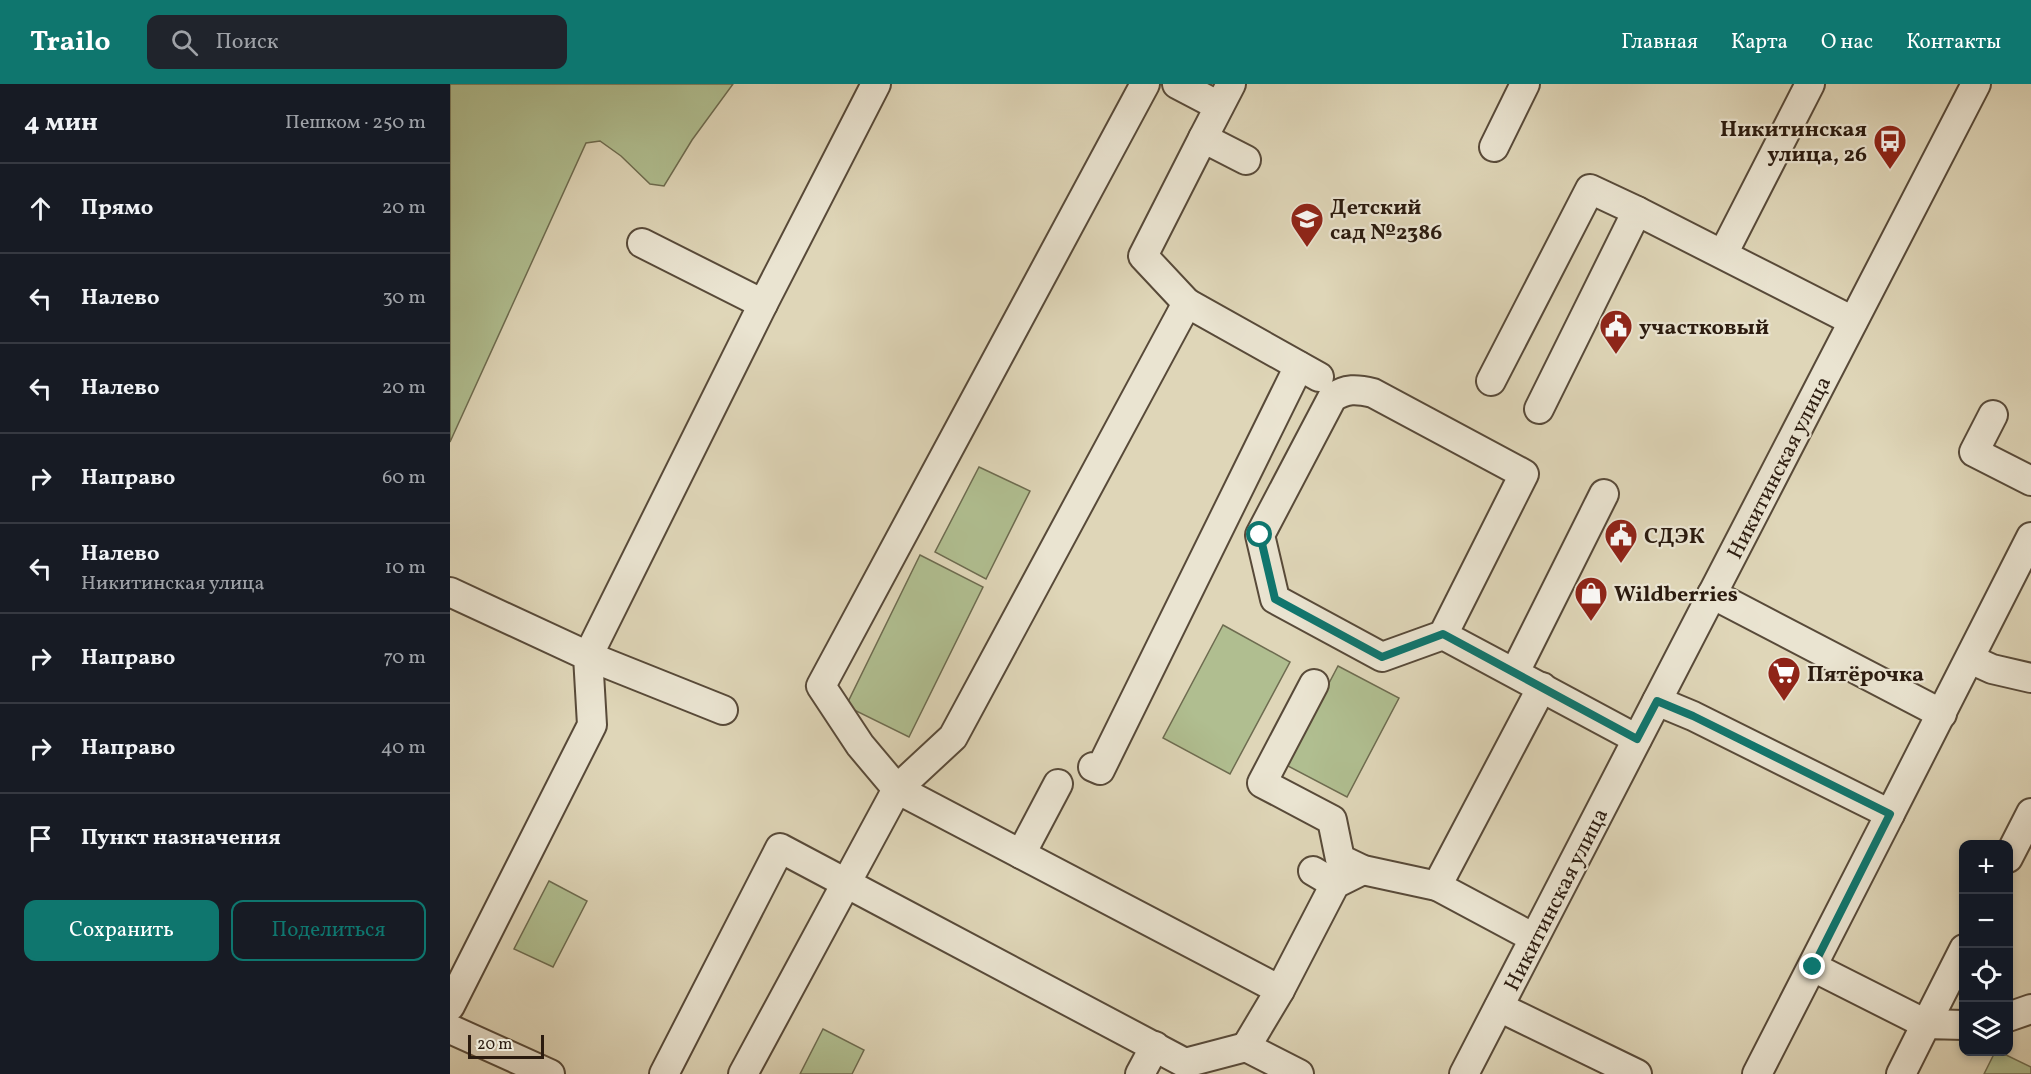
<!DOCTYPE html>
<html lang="ru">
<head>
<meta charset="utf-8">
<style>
  body { margin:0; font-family:Vollkorn,serif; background:#20242c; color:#f1f3f6 }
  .controls { position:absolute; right:18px; bottom:18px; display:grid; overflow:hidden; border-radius:12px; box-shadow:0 3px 9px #0003 }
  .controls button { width:54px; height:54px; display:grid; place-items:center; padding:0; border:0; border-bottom:2px solid #363941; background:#171b24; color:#f1f3f6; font:30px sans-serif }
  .scale { position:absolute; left:18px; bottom:15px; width:76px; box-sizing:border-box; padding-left:6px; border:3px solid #2b1b0f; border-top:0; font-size:16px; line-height:21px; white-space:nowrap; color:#2b1b0f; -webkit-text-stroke:4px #eae4d1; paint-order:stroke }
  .stop { position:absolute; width:18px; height:18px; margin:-14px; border:4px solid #0f766e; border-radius:50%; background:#fff }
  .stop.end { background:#0f766e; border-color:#fff; box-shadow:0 2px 6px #0008 }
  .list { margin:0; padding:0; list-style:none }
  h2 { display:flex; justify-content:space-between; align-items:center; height:78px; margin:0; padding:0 24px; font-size:26px }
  h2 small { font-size:20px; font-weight:400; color:#9ea1a6 }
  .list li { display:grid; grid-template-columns:39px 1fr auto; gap:18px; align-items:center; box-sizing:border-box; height:90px; padding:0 24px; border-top:2px solid #363941 }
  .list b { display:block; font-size:22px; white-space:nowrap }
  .list p { margin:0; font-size:20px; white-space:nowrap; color:#9ea1a6 }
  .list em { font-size:20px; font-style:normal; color:#9ea1a6 }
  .actions { display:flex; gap:12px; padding:18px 24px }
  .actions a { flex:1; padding:14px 0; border:2px solid #0f766e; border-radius:12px; text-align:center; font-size:21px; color:#0f766e }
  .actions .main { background:#0f766e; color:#fff }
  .icon { flex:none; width:33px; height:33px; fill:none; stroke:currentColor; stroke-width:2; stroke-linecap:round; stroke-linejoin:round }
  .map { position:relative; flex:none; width:1581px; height:990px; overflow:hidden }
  header { display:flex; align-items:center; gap:36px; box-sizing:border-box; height:84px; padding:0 30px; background:#0f766e; color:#fff }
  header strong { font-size:28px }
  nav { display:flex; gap:33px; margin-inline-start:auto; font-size:21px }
  .search { width:420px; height:54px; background:#20242c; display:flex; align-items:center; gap:15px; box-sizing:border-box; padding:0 21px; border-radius:12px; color:#9ea1a6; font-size:22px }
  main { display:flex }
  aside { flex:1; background:#171b24 }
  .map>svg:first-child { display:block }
  .green { fill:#b0be90; stroke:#6e6c50; stroke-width:1.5 }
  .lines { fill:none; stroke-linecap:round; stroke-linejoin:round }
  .minor-casing { stroke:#584a39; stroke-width:32 }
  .minor { stroke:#eae4d1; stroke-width:28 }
  .route { stroke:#0f766e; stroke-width:8 }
  .labels { text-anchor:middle; stroke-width:4.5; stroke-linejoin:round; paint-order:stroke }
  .poi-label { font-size:22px; font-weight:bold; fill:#2b1b0f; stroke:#eae4d1; text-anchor:start }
  .street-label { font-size:22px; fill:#2b1b0f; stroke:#eae4d1 }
</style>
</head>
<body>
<header>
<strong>Trailo</strong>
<div class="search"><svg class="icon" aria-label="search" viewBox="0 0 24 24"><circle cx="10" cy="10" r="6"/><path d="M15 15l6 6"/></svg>Поиск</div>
<nav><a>Главная</a><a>Карта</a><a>О нас</a><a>Контакты</a></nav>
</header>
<main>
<aside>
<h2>4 мин<small>Пешком · 250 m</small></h2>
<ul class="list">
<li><svg class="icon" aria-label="ahead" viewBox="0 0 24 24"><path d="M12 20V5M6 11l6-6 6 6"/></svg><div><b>Прямо</b></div><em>20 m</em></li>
<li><svg class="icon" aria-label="left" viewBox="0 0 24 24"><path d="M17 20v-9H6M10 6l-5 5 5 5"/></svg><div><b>Налево</b></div><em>30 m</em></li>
<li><svg class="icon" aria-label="left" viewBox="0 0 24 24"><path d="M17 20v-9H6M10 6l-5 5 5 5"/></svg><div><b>Налево</b></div><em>20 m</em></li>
<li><svg class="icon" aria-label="right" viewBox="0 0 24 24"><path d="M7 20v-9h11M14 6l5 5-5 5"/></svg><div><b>Направо</b></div><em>60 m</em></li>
<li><svg class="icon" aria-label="left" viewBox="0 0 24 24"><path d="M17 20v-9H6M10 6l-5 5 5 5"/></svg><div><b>Налево</b><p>Никитинская улица</p></div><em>10 m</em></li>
<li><svg class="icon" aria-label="right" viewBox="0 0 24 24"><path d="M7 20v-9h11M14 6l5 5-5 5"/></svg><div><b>Направо</b></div><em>70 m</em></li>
<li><svg class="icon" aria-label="right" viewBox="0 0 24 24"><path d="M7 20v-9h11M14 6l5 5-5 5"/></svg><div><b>Направо</b></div><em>40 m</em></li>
<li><svg class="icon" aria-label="arrive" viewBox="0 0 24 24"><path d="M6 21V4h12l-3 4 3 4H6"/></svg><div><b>Пункт назначения</b></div></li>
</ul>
<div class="actions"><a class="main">Сохранить</a><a>Поделиться</a></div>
</aside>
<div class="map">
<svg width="1581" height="990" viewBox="0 0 1581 990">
  <rect width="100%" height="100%" fill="#dfd6b8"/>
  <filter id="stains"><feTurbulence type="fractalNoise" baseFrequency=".00333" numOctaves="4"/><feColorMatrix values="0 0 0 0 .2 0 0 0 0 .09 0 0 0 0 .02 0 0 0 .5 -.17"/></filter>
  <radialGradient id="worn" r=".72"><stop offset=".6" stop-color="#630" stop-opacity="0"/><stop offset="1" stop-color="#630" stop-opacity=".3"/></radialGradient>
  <g class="green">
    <path d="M 0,0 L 283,0 L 242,56 L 214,102 L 200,100 L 171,72 L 150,57 L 136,59 L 0,358 Z"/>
    <path d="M 529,383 L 580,407 L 536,495 L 485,468 Z"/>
    <path d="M 470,471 L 533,503 L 459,653 L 396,622 Z"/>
    <path d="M 773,541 L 840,578 L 780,690 L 713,654 Z"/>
    <path d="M 888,582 L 949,614 L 897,713 L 836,681 Z"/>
    <path d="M 99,797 L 137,817 L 103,883 L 64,865 Z"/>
    <path d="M 373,945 L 414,966 L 402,990 L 350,990 Z"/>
    <path d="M 1545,968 L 1550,968 L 1581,983 L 1581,990 L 1534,990 Z"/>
  </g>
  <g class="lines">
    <defs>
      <g id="minor">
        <path d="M 695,0 L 371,602 L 410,661 L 447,705 L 503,653 L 737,219 L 869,293"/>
        <path d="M 727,0 L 769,22"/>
        <path d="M 753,54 L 781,0"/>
        <path d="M 1044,63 L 1075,0"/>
        <path d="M 192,159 L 313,220"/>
        <path d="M 1273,170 L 1360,0"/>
        <path d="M 737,219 L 693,172 L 753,54 L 796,76"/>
        <path d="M 1041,297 L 1140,105 L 1187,127"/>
        <path d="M 1089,325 L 1187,127 L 1403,237"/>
        <path d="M 1543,331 L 1524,368 L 1581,397"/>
        <path d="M 0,508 L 138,572 L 142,641 L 0,922"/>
        <path d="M 1262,510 L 1492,630"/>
        <path d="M 993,551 L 1074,390 L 923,309 C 907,305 896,304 882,314 L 810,451 L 825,515 L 932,573 L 993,551 L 1187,655"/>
        <path d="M 1520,575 L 1542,585 L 1581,594"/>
        <path d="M 1065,588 L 1154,410"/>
        <path d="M 864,600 L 812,699 L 882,736 L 890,775 L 913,786 L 987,802 L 1084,854"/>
        <path d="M 1207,617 L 1243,632 L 1440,730 L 1307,990"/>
        <path d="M 273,626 L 138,572 L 313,220 L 426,0"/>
        <path d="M 643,683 L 650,686 L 849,282"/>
        <path d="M 1440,730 L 1581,453"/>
        <path d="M 571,770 L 608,700"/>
        <path d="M 1558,774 L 1581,729"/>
        <path d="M 863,787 L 885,800"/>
        <path d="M 987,802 L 1092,603"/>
        <path d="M 1363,883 L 1476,940 L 1514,865"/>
        <path d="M 1049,923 L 1187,990"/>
        <path d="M 1558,933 L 1581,925"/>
        <path d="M 0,945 L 100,990"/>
        <path d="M 796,963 L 830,906 L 885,800 L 913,786"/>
        <path d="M 214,990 L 330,764 L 735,979 L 796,963 L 849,990"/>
        <path d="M 293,990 L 447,705 L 830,906"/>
        <path d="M 690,990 L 705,962"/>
        <path d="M 1014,990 L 1526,0"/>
        <path d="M 1451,990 L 1476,940 L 1514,941"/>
      </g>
    </defs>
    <use href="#minor" class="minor-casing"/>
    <use href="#minor" class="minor"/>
  </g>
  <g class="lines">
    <path class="route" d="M 810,451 L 825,515 L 932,573 L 993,550 L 1187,655 L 1207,617 L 1243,632 L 1440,730 L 1363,883"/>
  </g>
  <defs>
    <symbol id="bus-pin" viewBox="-11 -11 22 30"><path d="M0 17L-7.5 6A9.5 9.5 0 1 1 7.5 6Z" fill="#8f2418" stroke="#eae4d1"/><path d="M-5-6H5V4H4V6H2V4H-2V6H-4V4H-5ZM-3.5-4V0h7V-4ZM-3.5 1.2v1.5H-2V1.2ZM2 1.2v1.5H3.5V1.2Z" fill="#fff"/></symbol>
    <symbol id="school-pin" viewBox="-11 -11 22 30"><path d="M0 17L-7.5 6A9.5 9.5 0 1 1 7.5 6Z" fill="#8f2418" stroke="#eae4d1"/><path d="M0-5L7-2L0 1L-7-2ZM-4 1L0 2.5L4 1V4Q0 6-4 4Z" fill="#fff"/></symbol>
    <symbol id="civic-pin" viewBox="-11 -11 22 30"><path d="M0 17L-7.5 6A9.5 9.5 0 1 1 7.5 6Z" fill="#8f2418" stroke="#eae4d1"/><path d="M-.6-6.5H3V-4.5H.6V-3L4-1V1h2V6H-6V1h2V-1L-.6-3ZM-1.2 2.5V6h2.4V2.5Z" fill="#fff"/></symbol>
    <symbol id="shop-pin" viewBox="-11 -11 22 30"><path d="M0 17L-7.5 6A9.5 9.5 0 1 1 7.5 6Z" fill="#8f2418" stroke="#eae4d1"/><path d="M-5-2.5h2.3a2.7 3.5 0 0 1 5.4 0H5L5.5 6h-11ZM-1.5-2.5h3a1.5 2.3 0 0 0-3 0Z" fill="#fff"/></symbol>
    <symbol id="supermarket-pin" viewBox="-11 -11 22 30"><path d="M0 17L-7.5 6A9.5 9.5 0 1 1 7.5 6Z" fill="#8f2418" stroke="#eae4d1"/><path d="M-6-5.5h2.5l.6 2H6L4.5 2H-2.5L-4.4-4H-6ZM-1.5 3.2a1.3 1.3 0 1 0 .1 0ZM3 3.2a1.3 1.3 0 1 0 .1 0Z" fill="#fff"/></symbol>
  </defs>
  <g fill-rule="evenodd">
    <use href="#bus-pin" x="1421" y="38" width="38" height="52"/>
    <use href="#school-pin" x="838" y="116" width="38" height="52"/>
    <use href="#civic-pin" x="1147" y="223" width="38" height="52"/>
    <use href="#civic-pin" x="1152" y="432" width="38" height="52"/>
    <use href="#shop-pin" x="1122" y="490" width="38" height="52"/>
    <use href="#supermarket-pin" x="1315" y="570" width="38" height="52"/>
  </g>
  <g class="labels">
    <g class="poi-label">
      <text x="1417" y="52" text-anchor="end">Никитинская<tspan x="1417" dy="25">улица, 26</tspan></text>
      <text x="880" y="130">Детский<tspan x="880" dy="25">сад №2386</tspan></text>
      <text x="1189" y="250">участковый</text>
      <text x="1194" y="459">СДЭК</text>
      <text x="1164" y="517">Wildberries</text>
      <text x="1357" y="597">Пятёрочка</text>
    </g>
    <g class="street-label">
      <text transform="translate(1328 383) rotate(-63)" y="8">Никитинская улица</text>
      <text transform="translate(1105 815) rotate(-63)" y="8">Никитинская улица</text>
    </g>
  </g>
  <rect width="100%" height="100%" filter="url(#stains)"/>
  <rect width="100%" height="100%" fill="url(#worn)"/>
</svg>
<div class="controls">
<button>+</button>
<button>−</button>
<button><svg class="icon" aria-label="locate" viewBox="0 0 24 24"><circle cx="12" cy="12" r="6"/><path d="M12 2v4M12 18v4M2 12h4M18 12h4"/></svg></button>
<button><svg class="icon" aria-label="layers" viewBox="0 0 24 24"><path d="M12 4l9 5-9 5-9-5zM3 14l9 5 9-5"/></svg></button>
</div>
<div class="scale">20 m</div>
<div class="stop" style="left:810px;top:451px"></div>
<div class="stop end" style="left:1363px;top:883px"></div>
</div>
</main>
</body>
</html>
